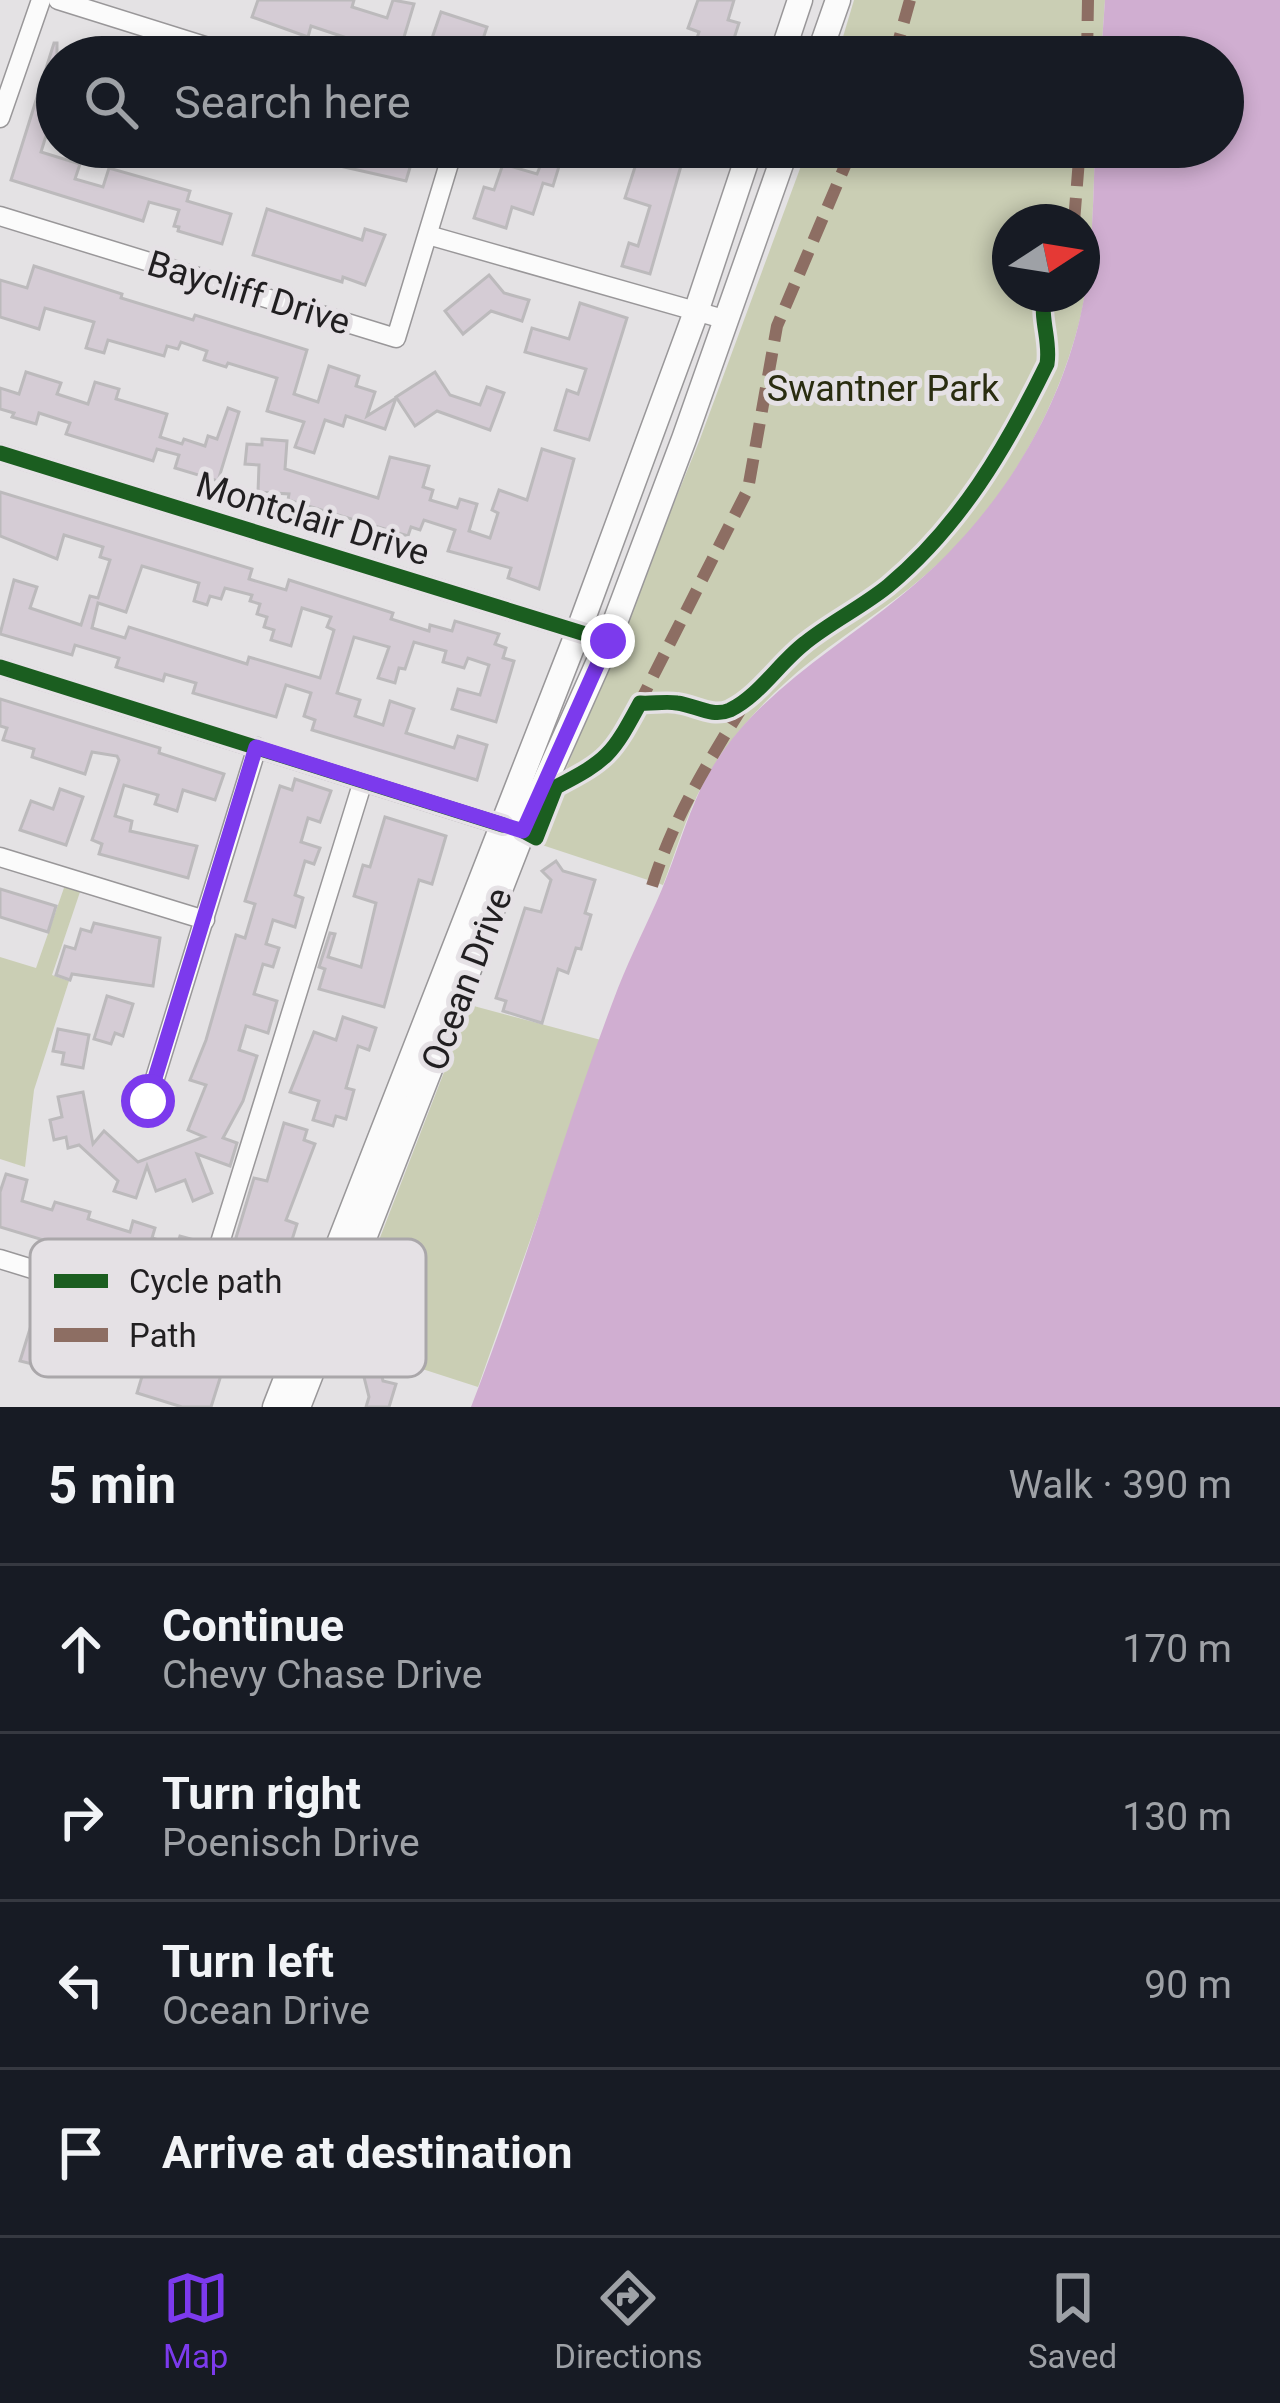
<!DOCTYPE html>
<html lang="en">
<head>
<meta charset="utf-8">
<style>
  body { margin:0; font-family:Roboto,sans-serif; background:#242831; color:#f1f3f6 }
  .compass { position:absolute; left:992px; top:204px; width:108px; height:108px; border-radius:50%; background:#171b24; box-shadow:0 6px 18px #0003; rotate:78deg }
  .stop { position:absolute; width:36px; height:36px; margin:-27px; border:9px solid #7c3aed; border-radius:50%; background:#fff }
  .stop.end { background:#7c3aed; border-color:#fff; box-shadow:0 3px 12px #0008 }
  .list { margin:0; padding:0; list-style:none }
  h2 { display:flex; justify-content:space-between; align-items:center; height:156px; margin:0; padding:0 48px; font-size:51px }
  h2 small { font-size:39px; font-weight:400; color:#9ea1a6 }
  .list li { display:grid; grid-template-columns:78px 1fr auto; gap:36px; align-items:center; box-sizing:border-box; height:168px; padding:0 48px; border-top:3px solid #363941 }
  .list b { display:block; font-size:45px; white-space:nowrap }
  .list p { margin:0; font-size:39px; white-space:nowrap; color:#9ea1a6 }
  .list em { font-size:39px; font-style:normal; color:#9ea1a6 }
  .icon { flex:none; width:66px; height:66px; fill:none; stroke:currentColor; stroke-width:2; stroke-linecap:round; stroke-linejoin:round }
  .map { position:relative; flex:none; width:1280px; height:1407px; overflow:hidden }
  .search { position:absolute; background:#171b24; box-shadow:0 6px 18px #0003; left:36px; right:36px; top:36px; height:132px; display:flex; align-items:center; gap:30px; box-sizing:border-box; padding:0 42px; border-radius:66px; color:#9ea1a6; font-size:45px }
  .sheet { height:828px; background:#171b24 }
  nav { display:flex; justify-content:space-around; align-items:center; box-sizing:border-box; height:168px; border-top:3px solid #363941; background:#171b24; font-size:33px; color:#9ea1a6 }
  nav a { display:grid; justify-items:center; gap:6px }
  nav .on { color:#7c3aed }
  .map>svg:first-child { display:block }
  .green { fill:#caceb4; fill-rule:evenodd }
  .water { fill:#d0aed1 }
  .building { fill:#d5ccd5; stroke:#bcbabc; stroke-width:3; fill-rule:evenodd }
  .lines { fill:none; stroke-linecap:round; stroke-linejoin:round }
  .minor-casing { stroke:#999799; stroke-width:21 }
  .major-casing { stroke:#999799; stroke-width:27 }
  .minor { stroke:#fbfbfb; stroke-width:18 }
  .major { stroke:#fbfbfb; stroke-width:24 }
  .quiet { stroke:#8d6e63; stroke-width:12; stroke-dasharray:24 12; stroke-linecap:butt }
  .cycleway-casing { stroke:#e5e1e5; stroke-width:22 }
  .cycleway { stroke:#1b5e20; stroke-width:15 }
  .route { stroke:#7c3aed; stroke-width:15 }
  .labels { text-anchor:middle; stroke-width:10; stroke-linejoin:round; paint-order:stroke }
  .street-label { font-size:36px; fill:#211f21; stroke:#e5e1e5 }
  .park-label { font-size:36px; fill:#2a2d10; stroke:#e5e1e5 }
  .key { fill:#e5e1e5; stroke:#aaa7aa; stroke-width:3 }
  .key-label { font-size:33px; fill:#211f21 }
</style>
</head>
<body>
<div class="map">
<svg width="1280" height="1407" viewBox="0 0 1280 1407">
  <rect width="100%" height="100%" fill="#e4e2e4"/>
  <g class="green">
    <path d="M 854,0 L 1105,0 L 1101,57 L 837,57 Z"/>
    <path d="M 808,147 L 1095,147 C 1093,204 1093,263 1080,319 C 1058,408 1008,498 941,561 C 901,599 854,627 811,661 C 770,693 728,738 703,784 C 686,815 676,852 663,885 L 536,843 L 700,439 ZM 1010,222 L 1082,222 L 1082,294 L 1010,294 Z"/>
    <path d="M 65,885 L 81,889 L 52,975 L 69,981 L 34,1090 L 25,1167 L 0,1159 L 0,957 L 36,968 Z"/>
    <path d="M 470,1005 L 601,1040 L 478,1387 L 382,1356 L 370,1337 L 345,1328 Z"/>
  </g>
  <path class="water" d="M 1105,0 L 1280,0 L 1280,1407 L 471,1407 C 525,1269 565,1126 618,988 C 631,955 648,922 662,889 C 676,855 686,820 701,788 C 744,700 830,654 902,595 C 988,526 1055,426 1080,318 C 1093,262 1093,204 1095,147 L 1223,147 L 1223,57 L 1101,57 Z"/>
  <g class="building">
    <path d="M 258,0 L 354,0 L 352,7 L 387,18 L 393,0 L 414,4 L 398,57 L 367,57 L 344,50 L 347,38 L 311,26 L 308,37 L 252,17 Z"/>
    <path d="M 698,0 L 734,0 L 728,20 L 739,23 L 728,57 L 691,57 L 699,32 L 688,28 Z"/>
    <path d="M 441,12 L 487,27 L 477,57 L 440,57 L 442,51 L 429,47 Z"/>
    <path d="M 54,43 L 57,43 L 57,100 L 41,152 L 80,164 L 75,179 L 103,187 L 109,168 L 190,191 L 187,201 L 231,214 L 222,244 L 178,231 L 179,227 L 174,226 L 179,210 L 149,202 L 143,221 L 11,180 Z"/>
    <path d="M 290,147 L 387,147 L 414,154 L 406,181 L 340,166 Z"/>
    <path d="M 548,147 L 573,147 L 567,165 L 560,163 L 553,186 L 543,183 L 533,214 L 512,207 L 506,228 L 474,218 L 484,187 L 494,190 L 503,164 L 537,174 Z"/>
    <path d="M 629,147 L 664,147 L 662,153 L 683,159 L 650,274 L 622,266 L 629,243 L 638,246 L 650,206 L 625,198 L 635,167 L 624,164 Z"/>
    <path d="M 267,209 L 362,240 L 365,229 L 385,235 L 365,285 L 343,277 L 342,282 L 253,255 Z"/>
    <path d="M 34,266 L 122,294 L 121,298 L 193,320 L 195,315 L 307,350 L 294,394 L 318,402 L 329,366 L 359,376 L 356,386 L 375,392 L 367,416 L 396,398 L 385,429 L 346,416 L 343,426 L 325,420 L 314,453 L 295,447 L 304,422 L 267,411 L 277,378 L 228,363 L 226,367 L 204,360 L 207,351 L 181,342 L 178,349 L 167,346 L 164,356 L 108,340 L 104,353 L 86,348 L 94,322 L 45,308 L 39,329 L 0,317 L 0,280 L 27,288 Z"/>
    <path d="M 489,275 L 504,293 L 529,300 L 522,321 L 491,311 L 463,334 L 445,311 Z"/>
    <path d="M 580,303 L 627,318 L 589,440 L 555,430 L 567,390 L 578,394 L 586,369 L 525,352 L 532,328 L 569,339 Z"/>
    <path d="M 26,372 L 61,383 L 57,394 L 88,404 L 95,382 L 119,389 L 116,399 L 167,414 L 160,437 L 182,444 L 184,439 L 205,446 L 208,436 L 217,439 L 228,408 L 239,412 L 218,481 L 175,468 L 179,455 L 157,449 L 153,461 L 66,434 L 70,423 L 39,413 L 36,424 L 12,417 L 14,413 L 0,409 L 0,388 L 19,394 Z"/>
    <path d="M 435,372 L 450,395 L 480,405 L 487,387 L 504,393 L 490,430 L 437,411 L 415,426 L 396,397 Z"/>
    <path d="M 262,439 L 287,441 L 285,469 L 378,498 L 390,457 L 429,466 L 423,487 L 433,490 L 430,500 L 457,508 L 460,499 L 477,504 L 469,531 L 490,538 L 498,513 L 492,510 L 499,490 L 527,500 L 542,449 L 574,459 L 539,589 L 508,578 L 511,568 L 448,551 L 455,530 L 424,520 L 420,530 L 411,527 L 408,536 L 288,500 L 289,494 L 258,492 L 259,465 L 245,464 L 247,444 L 262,445 Z"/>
    <path d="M 0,492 L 252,569 L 249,579 L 286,590 L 289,580 L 393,613 L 391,619 L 429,631 L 430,625 L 452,631 L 455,621 L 499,634 L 495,644 L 506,648 L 503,658 L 514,661 L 496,722 L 452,709 L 458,689 L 480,695 L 489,665 L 468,658 L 464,668 L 443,662 L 446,651 L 414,642 L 405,669 L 399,668 L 395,683 L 378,678 L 389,647 L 354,637 L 337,693 L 360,700 L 355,716 L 383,725 L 390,701 L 414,709 L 406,733 L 454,748 L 458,736 L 487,745 L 477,780 L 312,730 L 315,720 L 304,716 L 311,693 L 286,685 L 276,717 L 193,693 L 196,683 L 165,674 L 163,681 L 116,667 L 119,658 L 75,645 L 72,655 L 0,634 L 14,580 L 37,587 L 30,608 L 81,625 L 90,596 L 98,598 L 110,560 L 100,557 L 103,547 L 64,535 L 57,559 L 0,536 ZM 142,566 L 199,583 L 194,601 L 207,605 L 210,596 L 221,599 L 225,588 L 252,595 L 250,601 L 260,604 L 257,614 L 267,617 L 264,627 L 274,630 L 271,640 L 291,646 L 302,608 L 331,617 L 327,627 L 334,630 L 320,678 L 249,657 L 247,664 L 129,627 L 125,638 L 92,628 L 98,603 L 126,612 Z"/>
    <path d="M 0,699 L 160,748 L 159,753 L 224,774 L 215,800 L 183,790 L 177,811 L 155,804 L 158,795 L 124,785 L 115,816 L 132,821 L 130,831 L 197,846 L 188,878 L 99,854 L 102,844 L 92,840 L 119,760 L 117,756 L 92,752 L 85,774 L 32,757 L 34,749 L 3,740 L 7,728 L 0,726 Z"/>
    <path d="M 295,779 L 331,791 L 320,822 L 308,818 L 301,842 L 320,848 L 314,864 L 305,861 L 295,895 L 303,898 L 295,927 L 273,920 L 266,944 L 279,948 L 273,967 L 263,964 L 254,994 L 277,1001 L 268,1033 L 246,1026 L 239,1050 L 257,1056 L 243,1101 L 223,1138 L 237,1143 L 230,1166 L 197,1154 L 212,1193 L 193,1201 L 185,1180 L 156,1191 L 147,1166 L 136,1198 L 114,1191 L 118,1181 L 79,1145 L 68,1148 L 66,1137 L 54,1140 L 50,1120 L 62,1117 L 58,1097 L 83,1092 L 93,1144 L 104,1131 L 138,1162 L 204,1137 L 188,1130 L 206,1085 L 190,1080 L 206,1040 L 236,935 L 245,938 L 255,904 L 245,901 L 280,786 L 292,790 Z"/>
    <path d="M 60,789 L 83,797 L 66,845 L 20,830 L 31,801 L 53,809 Z"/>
    <path d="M 385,817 L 446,836 L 432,884 L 419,880 L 384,1007 L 319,989 L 325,969 L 319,967 L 330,933 L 335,934 L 328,957 L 361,967 L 376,903 L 354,896 L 363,865 L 370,867 Z"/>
    <path d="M 556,861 L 563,871 L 595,880 L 585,913 L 591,915 L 581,949 L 576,948 L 568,973 L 558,969 L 542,1023 L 503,1011 L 506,1001 L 496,998 L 525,908 L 541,912 L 551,880 L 542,871 Z"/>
    <path d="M 0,889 L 56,906 L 48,932 L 0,917 Z"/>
    <path d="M 94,923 L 160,938 L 153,986 L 72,974 L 70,980 L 56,975 L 65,946 L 75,949 L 81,929 L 91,932 Z"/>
    <path d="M 107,996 L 133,1004 L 123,1036 L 115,1033 L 111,1044 L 94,1039 Z"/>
    <path d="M 343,1017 L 376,1028 L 369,1050 L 358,1046 L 346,1088 L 354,1090 L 346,1119 L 336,1116 L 333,1126 L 313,1120 L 319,1101 L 290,1092 L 314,1032 L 336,1040 Z"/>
    <path d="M 58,1029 L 89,1035 L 83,1068 L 62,1064 L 64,1053 L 53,1051 Z"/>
    <path d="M 284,1123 L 307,1130 L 304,1140 L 315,1144 L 286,1220 L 297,1224 L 270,1309 L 243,1301 L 252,1271 L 228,1264 L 254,1178 L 267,1181 Z"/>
    <path d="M 6,1174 L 27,1180 L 22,1201 L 52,1210 L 55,1202 L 90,1212 L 88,1219 L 130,1232 L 133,1221 L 155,1228 L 152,1238 L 177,1246 L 180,1236 L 202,1242 L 189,1284 L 0,1227 L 0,1192 Z"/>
    <path d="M 47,1308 L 86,1319 L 76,1353 L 46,1344 L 40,1366 L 20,1361 L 34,1316 L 43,1319 Z"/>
    <path d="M 374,1345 L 383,1381 L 396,1384 L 389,1407 L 366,1407 L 369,1397 L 357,1349 Z"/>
    <path d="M 172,1350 L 203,1359 L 207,1350 L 227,1356 L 211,1407 L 182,1407 L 137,1393 L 143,1373 L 153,1376 L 159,1357 L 170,1360 Z"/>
  </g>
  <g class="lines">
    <defs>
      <g id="minor">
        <path d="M 58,0 L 240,57"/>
        <path d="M 0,118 L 41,0"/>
        <path d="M 0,216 L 396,338 L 454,147"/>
        <path d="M 428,235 L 727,320"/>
        <path d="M 0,453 L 608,641"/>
        <path d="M 0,667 L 511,828"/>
        <path d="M 0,857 L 205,920"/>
        <path d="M 148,1101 L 257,747"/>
        <path d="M 0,1259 L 308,1354"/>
        <path d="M 196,1320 L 363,781"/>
      </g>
      <g id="major">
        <path d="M 781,57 L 800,0"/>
        <path d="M 818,57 L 838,0"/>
        <path d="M 275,1407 L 578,632 L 696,312 L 751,147"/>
        <path d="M 298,1407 L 523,831 L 608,641 L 684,439 L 787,147"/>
      </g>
    </defs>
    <use href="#minor" class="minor-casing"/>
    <use href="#major" class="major-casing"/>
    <use href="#minor" class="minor"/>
    <use href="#major" class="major"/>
    <g class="quiet">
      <path d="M 894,57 L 910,0"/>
      <path d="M 1087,57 L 1088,0"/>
      <path d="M 1074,222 L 1080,147"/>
      <path d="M 637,708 L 748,489 L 777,326 L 853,147"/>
      <path d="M 652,886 C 674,817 705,767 743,706"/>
    </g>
    <defs>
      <g id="cycleway">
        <path d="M 0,453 L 608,641"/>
        <path d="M 0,667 L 503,825"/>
        <path d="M 523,831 L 536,838 L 556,787 C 608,760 612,755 640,703 C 652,704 665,701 677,703 C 695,705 712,718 730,710 C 759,696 779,663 805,643 C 831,622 862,607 888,586 C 960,526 1006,448 1047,364 C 1051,340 1039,319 1045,294"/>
      </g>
    </defs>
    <use href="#cycleway" class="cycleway-casing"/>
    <use href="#cycleway" class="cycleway"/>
  </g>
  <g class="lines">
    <path class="route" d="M 148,1101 L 256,747 L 523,831 L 608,641"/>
  </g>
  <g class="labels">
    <g class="street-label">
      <text transform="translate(249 292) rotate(17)" y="13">Baycliff Drive</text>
      <text transform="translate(313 518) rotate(17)" y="13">Montclair Drive</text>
      <text transform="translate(466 979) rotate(-69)" y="13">Ocean Drive</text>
    </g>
    <g class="park-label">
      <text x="883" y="401">Swantner Park</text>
    </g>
  </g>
  <rect x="30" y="1239" width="396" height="138" rx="18" class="key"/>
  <rect x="54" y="1274" width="54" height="14" fill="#1b5e20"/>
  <rect x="54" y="1328" width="54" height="14" fill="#8d6e63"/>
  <g class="key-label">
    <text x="129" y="1293">Cycle path</text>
    <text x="129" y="1347">Path</text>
  </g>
</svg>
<svg class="compass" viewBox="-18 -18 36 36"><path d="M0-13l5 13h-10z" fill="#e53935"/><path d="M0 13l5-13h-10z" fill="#9ea1a6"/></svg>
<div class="stop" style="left:148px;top:1101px"></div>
<div class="stop end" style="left:608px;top:641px"></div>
<div class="search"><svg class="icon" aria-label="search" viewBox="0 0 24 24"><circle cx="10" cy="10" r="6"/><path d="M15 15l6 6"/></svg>Search here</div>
</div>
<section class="sheet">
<h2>5 min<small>Walk · 390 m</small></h2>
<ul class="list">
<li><svg class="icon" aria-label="ahead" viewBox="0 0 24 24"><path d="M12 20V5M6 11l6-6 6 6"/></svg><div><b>Continue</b><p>Chevy Chase Drive</p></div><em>170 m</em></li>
<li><svg class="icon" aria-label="right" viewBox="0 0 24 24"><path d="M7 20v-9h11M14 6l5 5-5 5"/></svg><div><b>Turn right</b><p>Poenisch Drive</p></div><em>130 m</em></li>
<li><svg class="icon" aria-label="left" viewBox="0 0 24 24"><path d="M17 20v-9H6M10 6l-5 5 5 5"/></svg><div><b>Turn left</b><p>Ocean Drive</p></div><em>90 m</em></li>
<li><svg class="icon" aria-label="arrive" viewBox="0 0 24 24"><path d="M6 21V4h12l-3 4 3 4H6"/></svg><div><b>Arrive at destination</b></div></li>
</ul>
</section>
<nav>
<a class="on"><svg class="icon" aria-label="map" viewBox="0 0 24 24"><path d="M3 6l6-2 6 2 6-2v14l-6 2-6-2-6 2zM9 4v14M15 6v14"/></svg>Map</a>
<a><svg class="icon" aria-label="directions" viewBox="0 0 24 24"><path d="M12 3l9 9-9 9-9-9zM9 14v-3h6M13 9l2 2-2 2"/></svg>Directions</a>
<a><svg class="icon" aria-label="saved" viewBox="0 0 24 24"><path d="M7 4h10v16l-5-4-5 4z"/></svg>Saved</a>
</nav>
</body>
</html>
